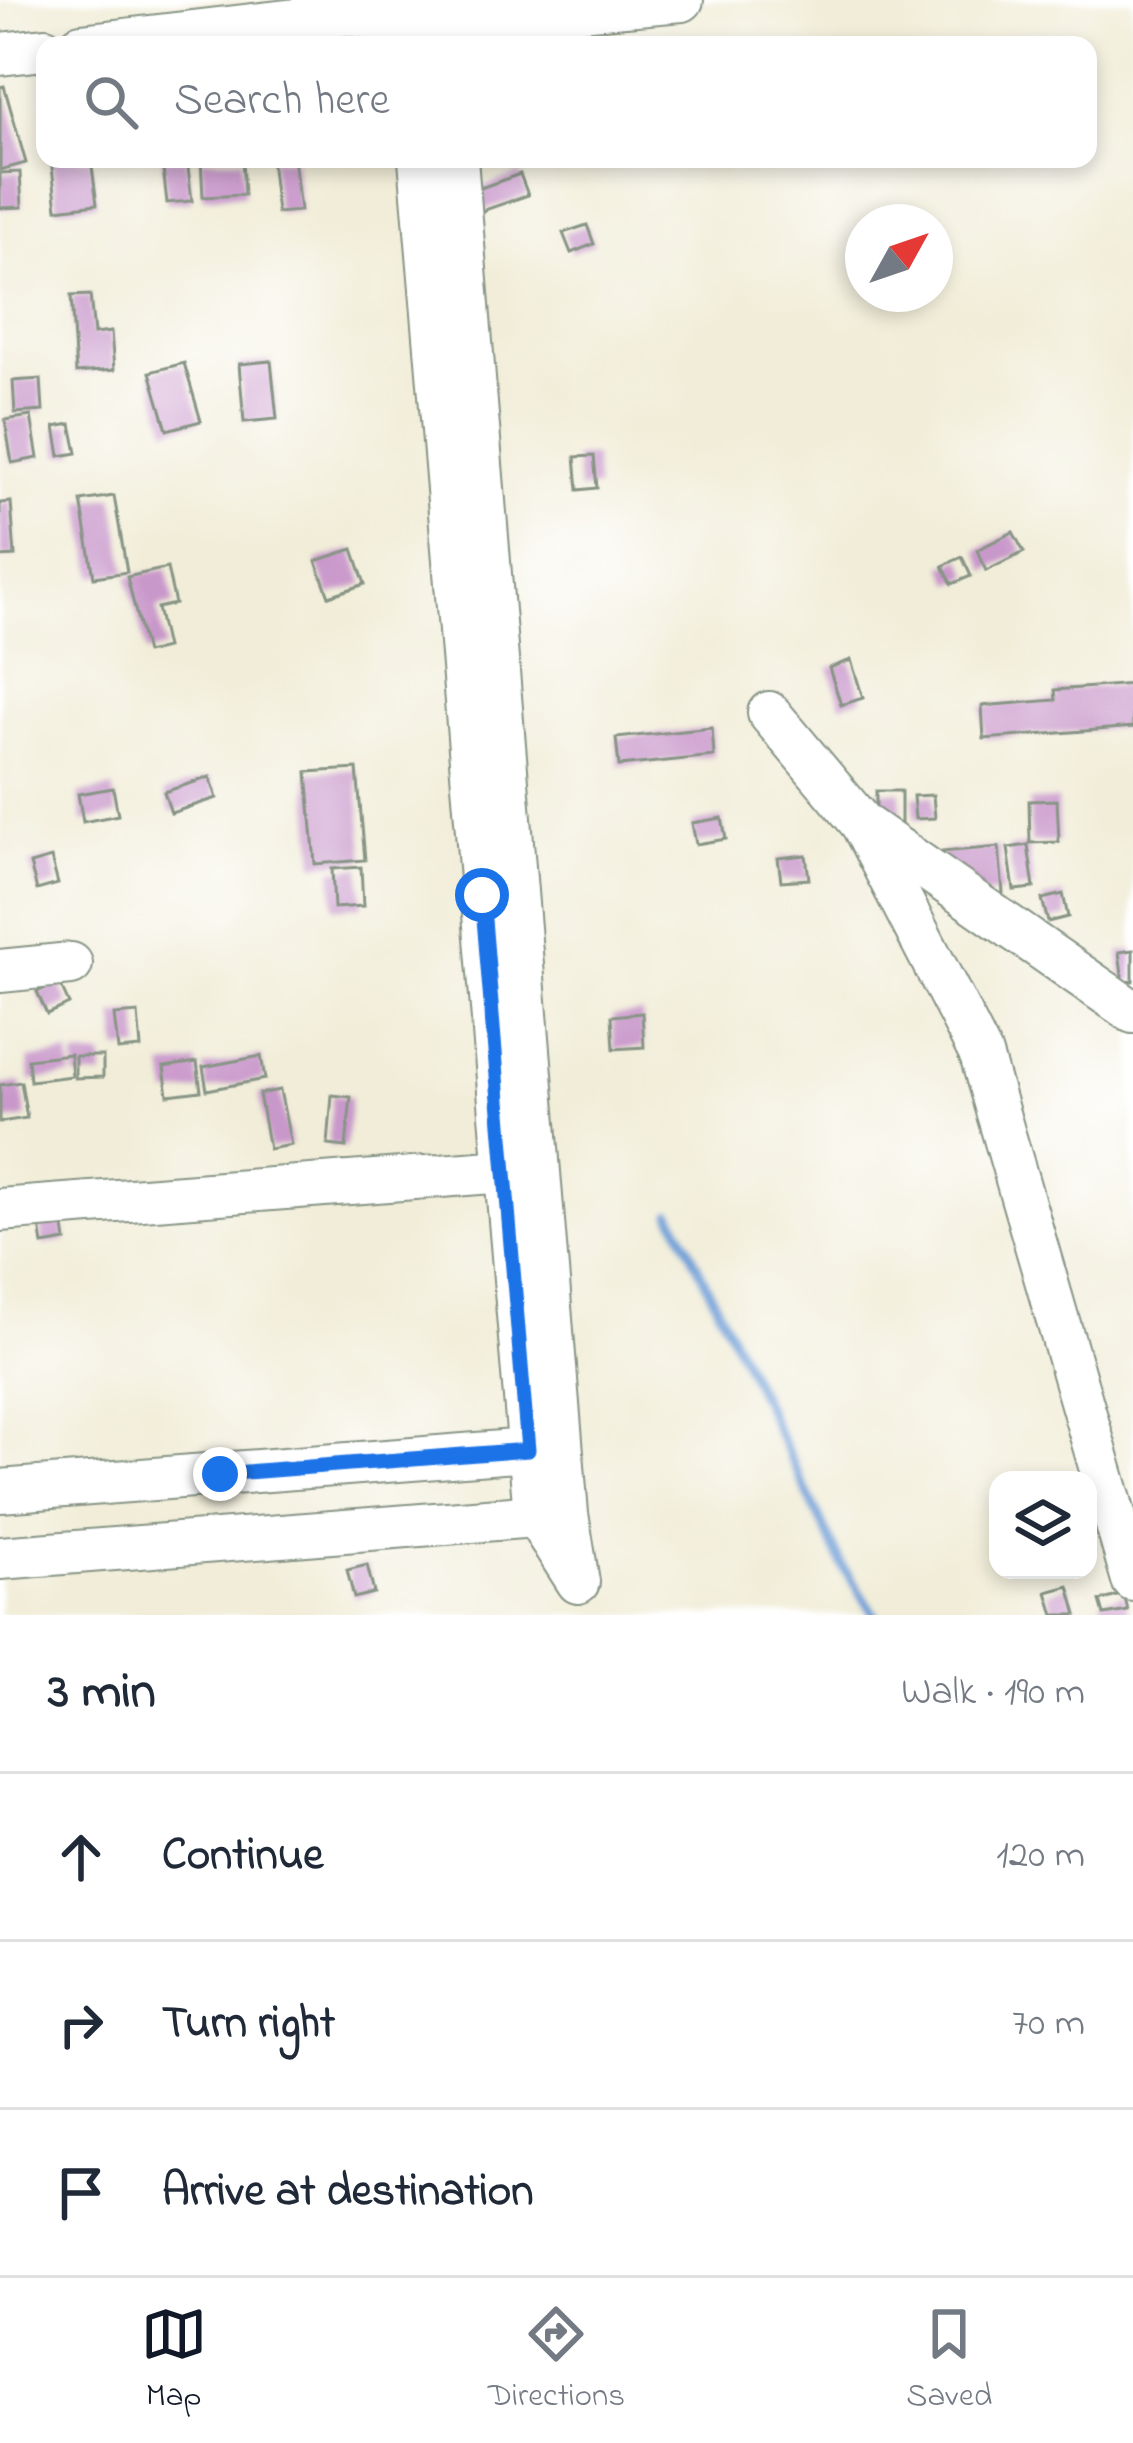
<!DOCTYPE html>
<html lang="en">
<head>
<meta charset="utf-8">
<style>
  body { margin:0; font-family:"Indie Flower",sans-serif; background:#f2f2f3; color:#1f2937 }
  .controls { position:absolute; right:36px; bottom:36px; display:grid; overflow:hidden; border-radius:24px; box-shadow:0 6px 18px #0003 }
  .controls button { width:108px; height:108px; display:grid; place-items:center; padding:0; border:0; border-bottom:3px solid #e0e1e3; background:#fff; color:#1f2937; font:60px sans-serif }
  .compass { position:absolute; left:845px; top:204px; width:108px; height:108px; border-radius:50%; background:#fff; box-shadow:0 6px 18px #0003; rotate:50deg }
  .stop { position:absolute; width:36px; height:36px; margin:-27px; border:9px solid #1a73e8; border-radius:50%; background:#fff }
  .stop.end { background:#1a73e8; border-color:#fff; box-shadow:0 3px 12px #0008 }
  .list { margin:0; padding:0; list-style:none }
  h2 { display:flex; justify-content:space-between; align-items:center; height:156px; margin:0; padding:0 48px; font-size:51px }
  h2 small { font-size:39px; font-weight:400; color:#747a83 }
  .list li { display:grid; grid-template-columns:78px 1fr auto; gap:36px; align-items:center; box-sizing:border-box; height:168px; padding:0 48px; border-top:3px solid #e0e1e3 }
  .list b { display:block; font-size:45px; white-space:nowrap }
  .list em { font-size:39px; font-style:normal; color:#747a83 }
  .icon { flex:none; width:66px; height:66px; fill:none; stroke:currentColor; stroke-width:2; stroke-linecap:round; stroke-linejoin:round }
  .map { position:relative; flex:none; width:1133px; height:1615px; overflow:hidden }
  .search { position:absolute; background:#fff; box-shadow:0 6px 18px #0003; left:36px; right:36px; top:36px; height:132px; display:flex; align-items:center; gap:30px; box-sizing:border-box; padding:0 42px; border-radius:24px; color:#747a83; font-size:45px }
  .sheet { height:660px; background:#fff }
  nav { display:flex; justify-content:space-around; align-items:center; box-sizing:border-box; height:168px; border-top:3px solid #e0e1e3; background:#fff; font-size:33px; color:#747a83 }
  nav a { display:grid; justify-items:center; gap:6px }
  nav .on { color:#111827 }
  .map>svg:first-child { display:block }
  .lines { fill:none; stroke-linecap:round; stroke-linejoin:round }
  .stream { stroke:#6b9cd5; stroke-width:9 }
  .building { fill:#c998cb }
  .minor-casing { stroke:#889586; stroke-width:46 }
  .minor { stroke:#fff; stroke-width:42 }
  .route { stroke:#1a73e8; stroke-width:15 }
</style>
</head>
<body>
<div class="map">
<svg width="1133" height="1615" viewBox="0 0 1133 1615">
  <rect width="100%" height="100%" fill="#fff"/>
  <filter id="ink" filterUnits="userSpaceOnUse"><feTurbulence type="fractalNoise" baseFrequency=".00833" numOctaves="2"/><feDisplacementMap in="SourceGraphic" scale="24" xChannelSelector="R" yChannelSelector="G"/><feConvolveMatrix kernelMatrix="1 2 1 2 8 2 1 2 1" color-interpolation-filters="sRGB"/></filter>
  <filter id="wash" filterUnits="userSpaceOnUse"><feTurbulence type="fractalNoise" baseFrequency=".004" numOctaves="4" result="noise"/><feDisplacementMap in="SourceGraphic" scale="48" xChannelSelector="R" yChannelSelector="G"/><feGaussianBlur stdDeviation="2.7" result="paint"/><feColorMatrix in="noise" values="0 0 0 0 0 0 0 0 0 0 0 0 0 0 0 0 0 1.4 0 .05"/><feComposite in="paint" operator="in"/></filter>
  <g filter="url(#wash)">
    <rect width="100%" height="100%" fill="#f1edd8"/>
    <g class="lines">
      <path class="stream" d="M 672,1213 L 843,1567 L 875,1615"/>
    </g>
    <g id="blocks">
      <g class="building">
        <path d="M 4,86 L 26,163 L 0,170 L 0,87 Z"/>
        <path d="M 51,159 L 91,159 L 97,204 L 57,209 Z"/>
        <path d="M 162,159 L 187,159 L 192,201 L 167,203 Z"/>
        <path d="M 201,159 L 242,159 L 244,195 L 203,197 Z"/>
        <path d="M 271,159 L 294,159 L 300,211 L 277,213 Z"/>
        <path d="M 20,172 L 22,207 L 0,208 L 0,173 Z"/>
        <path d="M 520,174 L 528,195 L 479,212 L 472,191 Z"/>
        <path d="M 587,225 L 594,244 L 571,253 L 563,233 Z"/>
        <path d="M 90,295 L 94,334 L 111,332 L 114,370 L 76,373 L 71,296 Z"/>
        <path d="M 271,361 L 277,419 L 244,422 L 239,364 Z"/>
        <path d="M 184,363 L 201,421 L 167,430 L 150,372 Z"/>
        <path d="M 41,379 L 43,411 L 15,413 L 13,381 Z"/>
        <path d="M 31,416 L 38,458 L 12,463 L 5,420 Z"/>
        <path d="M 71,424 L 77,453 L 60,456 L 55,427 Z"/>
        <path d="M 594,456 L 597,488 L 578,490 L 575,457 Z"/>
        <path d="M 114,496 L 127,572 L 94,577 L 81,501 Z"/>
        <path d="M 11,502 L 15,556 L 0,557 L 0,503 Z"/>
        <path d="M 1013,532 L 1024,552 L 986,571 L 977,550 Z"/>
        <path d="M 353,549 L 365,584 L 329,596 L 316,561 Z"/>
        <path d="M 962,557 L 971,576 L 952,584 L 943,566 Z"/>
        <path d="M 167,568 L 175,604 L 157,608 L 166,648 L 146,653 L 127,577 Z"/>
        <path d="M 851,660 L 863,698 L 841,705 L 829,668 Z"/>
        <path d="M 1133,684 L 1133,727 L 984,739 L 982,706 L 1056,700 L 1055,690 Z"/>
        <path d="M 712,728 L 714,756 L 619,766 L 616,738 Z"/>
        <path d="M 357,769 L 365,860 L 315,864 L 307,772 Z"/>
        <path d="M 210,777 L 217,798 L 171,813 L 164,792 Z"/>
        <path d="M 113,788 L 118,815 L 83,822 L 78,794 Z"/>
        <path d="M 876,791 L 901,791 L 901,846 L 876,845 Z"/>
        <path d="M 933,795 L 935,818 L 915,819 L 913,796 Z"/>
        <path d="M 1057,800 L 1059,842 L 1030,843 L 1029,801 Z"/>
        <path d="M 722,818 L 726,839 L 696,844 L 692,823 Z"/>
        <path d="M 1028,845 L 1034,888 L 1014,890 L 1008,848 Z"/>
        <path d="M 999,847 L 1003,893 L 945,898 L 941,852 Z"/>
        <path d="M 806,855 L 809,879 L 781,881 L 778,858 Z"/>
        <path d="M 51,858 L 58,884 L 37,890 L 30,864 Z"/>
        <path d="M 361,867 L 363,906 L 334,908 L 332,869 Z"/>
        <path d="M 1063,894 L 1068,917 L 1048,922 L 1042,899 Z"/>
        <path d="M 1133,950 L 1133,981 L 1123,982 L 1119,952 Z"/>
        <path d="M 59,982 L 69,1004 L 47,1014 L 37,992 Z"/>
        <path d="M 138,1013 L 141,1048 L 118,1050 L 114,1015 Z"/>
        <path d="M 642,1013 L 644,1047 L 614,1049 L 612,1016 Z"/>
        <path d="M 70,1054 L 72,1076 L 30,1081 L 28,1059 Z"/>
        <path d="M 75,1056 L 103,1056 L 103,1077 L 75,1078 Z"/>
        <path d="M 261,1056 L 265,1079 L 207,1090 L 203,1067 Z"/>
        <path d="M 197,1062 L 201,1091 L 168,1095 L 164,1067 Z"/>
        <path d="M 21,1082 L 27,1118 L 0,1122 L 0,1085 Z"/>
        <path d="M 280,1090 L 291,1145 L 269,1149 L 259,1094 Z"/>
        <path d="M 332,1095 L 351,1097 L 346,1147 L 328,1145 Z"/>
        <path d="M 63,1221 L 66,1241 L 43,1245 L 40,1225 Z"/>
        <path d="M 367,1565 L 374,1593 L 354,1598 L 347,1570 Z"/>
        <path d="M 1069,1586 L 1077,1615 L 1054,1615 L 1047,1592 Z"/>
        <path d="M 1124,1594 L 1128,1611 L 1104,1615 L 1100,1601 Z"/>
      </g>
    </g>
  </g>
  <g filter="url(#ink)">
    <use href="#blocks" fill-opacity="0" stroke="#889586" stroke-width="3"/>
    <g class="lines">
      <defs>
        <g id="minor">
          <path d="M 371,0 L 348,14 L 408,24 L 682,0"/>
          <path d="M 81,45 L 348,14"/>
          <path d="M 0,54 L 45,49"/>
          <path d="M 420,159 L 535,1515 L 578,1582 L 567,1514 L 456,159"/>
          <path d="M 769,713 L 862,824 L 1133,1012"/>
          <path d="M 862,824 L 981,1055 L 1133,1580"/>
          <path d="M 0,971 L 71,964"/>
          <path d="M 0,1210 L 531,1169"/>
          <path d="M 0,1491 L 554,1448"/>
          <path d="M 0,1558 L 561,1514"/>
        </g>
      </defs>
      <use href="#minor" class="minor-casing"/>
      <use href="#minor" class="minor"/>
    </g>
  </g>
  <g class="lines" filter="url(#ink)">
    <path class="route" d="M 220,1474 L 528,1450 L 482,895"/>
  </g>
</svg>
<div class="controls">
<button><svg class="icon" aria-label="layers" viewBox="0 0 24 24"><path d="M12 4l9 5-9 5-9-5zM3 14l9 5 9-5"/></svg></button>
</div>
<svg class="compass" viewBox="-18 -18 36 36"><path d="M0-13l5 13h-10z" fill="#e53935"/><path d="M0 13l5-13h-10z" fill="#747a83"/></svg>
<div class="stop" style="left:482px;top:895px"></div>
<div class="stop end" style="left:220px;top:1474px"></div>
<div class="search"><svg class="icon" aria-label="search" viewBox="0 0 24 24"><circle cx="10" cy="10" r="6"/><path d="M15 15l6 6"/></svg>Search here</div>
</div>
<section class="sheet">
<h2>3 min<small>Walk · 190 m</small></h2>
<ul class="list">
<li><svg class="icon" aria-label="ahead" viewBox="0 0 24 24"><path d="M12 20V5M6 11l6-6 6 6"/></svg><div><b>Continue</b></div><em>120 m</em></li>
<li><svg class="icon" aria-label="right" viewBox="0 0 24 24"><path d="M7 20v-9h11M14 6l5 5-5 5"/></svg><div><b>Turn right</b></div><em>70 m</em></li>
<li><svg class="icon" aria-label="arrive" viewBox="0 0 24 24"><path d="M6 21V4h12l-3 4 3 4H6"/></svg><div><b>Arrive at destination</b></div></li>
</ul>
</section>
<nav>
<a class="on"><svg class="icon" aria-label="map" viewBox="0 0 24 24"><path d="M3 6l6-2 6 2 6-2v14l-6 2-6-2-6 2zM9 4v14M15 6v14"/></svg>Map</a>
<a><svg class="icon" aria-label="directions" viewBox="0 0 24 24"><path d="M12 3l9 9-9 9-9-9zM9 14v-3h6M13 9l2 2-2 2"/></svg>Directions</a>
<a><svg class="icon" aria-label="saved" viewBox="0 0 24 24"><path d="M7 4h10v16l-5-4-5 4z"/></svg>Saved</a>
</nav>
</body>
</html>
